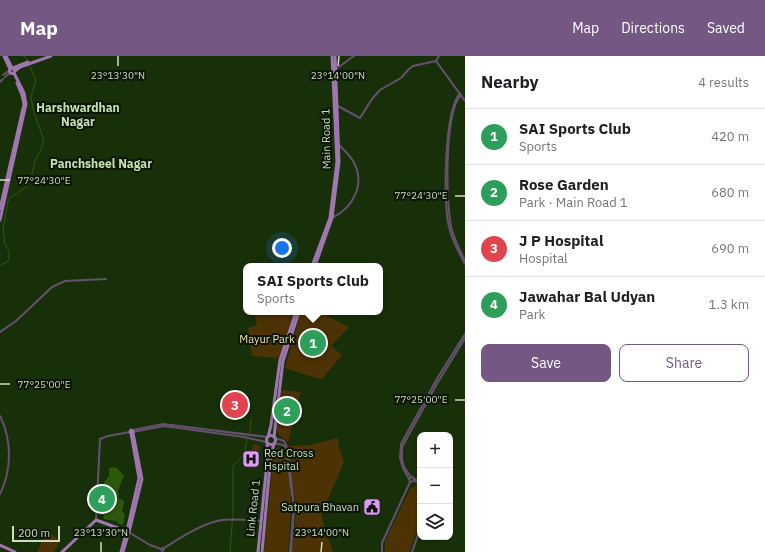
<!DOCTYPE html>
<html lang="en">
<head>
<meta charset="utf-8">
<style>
  body { margin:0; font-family:"IBM Plex Sans",sans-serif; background:#f2f2f2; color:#202124 }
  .controls { position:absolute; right:12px; bottom:12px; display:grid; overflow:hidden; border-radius:8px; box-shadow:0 1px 3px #0004 }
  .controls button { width:36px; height:36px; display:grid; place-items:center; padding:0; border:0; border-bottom:1px solid #e0e0e0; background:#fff; color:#202124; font:20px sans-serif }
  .scale { position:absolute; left:12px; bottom:10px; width:48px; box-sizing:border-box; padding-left:4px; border:2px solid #cddcc6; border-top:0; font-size:11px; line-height:14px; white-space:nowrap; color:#cddcc6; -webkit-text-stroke:3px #0b1506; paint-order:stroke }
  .you { position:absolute; left:282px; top:192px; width:14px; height:14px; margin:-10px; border:3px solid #fff; border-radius:50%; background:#1a73e8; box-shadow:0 0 0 6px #1a73e833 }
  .badge { display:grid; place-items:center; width:26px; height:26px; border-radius:50%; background:#745782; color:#fff; font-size:13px; font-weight:700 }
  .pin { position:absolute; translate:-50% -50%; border:2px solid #fff; box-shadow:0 1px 4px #0006 }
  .popup { position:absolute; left:243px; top:207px; width:140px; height:52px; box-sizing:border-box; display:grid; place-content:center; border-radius:8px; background:#fff; filter:drop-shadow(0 1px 3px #0005); font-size:13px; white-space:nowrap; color:#757577 }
  .popup b { font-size:15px; color:#202124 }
  .popup::after { content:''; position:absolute; left:50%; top:100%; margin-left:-8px; border:8px solid transparent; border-top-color:#fff }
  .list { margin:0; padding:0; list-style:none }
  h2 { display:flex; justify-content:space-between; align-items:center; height:52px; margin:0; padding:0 16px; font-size:17px }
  h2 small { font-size:13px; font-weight:400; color:#757577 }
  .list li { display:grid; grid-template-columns:26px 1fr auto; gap:12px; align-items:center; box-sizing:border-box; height:56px; padding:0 16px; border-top:1px solid #e0e0e0 }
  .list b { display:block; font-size:15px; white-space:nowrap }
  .list p { margin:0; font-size:13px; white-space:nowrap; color:#757577 }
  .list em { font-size:13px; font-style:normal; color:#757577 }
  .actions { display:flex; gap:8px; padding:12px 16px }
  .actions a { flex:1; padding:9px 0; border:1px solid #745782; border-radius:8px; text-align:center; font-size:14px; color:#745782 }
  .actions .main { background:#745782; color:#fff }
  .icon { flex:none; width:22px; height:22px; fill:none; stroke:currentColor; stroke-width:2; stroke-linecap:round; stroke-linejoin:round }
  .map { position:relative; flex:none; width:465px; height:496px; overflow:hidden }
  header { display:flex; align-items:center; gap:24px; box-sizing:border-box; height:56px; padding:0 20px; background:#745782; color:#fff }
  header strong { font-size:19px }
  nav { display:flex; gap:22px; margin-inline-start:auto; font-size:14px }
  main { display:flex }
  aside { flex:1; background:#fff }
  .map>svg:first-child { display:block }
  .green { fill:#4c3204 }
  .water { fill:#2d590c }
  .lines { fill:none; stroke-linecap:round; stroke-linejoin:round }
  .stream { stroke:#2d590c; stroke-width:1 }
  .minor { stroke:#65516d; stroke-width:2 }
  .major { stroke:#a076b1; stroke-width:3 }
  .ticks { fill:none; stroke:#cddcc6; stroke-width:1.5 }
  .labels { text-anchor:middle; stroke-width:4; stroke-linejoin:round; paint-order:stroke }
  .street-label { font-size:11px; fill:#cddcc6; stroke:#0b1506 }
  .park-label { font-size:11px; fill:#f8ddb7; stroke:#0b1506 }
  .poi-label { font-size:11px; fill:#cddcc6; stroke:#0b1506; text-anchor:start }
  .neighbourhood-label { font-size:12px; font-weight:bold; fill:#c2e1b4; stroke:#0b1506 }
  .ticks-label { font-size:10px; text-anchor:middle; fill:#cddcc6; stroke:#0b1506; stroke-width:4; stroke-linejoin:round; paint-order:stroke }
</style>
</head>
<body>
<header>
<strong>Map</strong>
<nav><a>Map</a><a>Directions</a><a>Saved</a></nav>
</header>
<main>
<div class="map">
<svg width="465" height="496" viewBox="0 0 465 496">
  <rect width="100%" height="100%" fill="#18300a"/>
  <g class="green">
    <path d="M 254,256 L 294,256 L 281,297 L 278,302 L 252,300 L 248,272 L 255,270 L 257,268 Z"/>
    <path d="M 301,256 L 319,256 L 349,271 L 331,290 L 342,299 L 322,323 L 319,323 L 285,312 Z"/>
    <path d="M 282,334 L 301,336 L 288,386 L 279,379 L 277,374 Z"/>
    <path d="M 338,382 L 338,388 L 344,406 L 321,459 L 333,496 L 292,496 L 296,454 L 288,390 L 310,389 Z"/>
    <path d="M 253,388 L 260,390 L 260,397 L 251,396 Z"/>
    <path d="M 280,391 L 286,399 L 291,441 L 291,456 L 288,496 L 264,496 L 273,402 C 274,397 275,393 280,391 Z"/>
    <path d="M 416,429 L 420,430 L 420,466 L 409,496 L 385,496 L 385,485 L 410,433 Z"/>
    <path d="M 47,476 L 49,476 L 60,485 L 54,496 L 37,496 L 45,478 Z"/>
  </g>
  <path class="water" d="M 112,411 L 117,412 L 124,420 L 118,434 L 119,443 L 122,443 L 124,446 L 122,455 L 125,459 L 123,469 L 119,468 L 116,465 L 104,463 L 103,454 L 107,449 L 105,448 L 104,426 L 109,420 L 109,412 Z"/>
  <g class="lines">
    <g class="stream">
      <path d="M 24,0 L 27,4"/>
      <path d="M 0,209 L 7,206 L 9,203 L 9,195 L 5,188 L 3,172 L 8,145 L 12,140 L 17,138 L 27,130 L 32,118 L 35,105 L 42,91 L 44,85 L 33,53 L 31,41 L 36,24 L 29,9"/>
      <path d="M 250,376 L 251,363"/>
      <path d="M 230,496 L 233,456 L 233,410 L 244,398 L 247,383"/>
    </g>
    <g class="minor">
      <path d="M 436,5 L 465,45"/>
      <path d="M 336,13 L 354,0"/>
      <path d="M 3,19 L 10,14"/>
      <path d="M 5,21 L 11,16"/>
      <path d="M 0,26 L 3,23"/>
      <path d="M 460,37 C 444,56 443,148 449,171 C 452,184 459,197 465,208"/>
      <path d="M 461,39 C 444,56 446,147 451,170 C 453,182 460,194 465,205"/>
      <path d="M 336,49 L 360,62 L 372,43 L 380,34 L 401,22 L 409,13 L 413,10 L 436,5 L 439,0"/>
      <path d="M 332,162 C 354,151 366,127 353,105 C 349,98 344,94 339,89"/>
      <path d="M 0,276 L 16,265 L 52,231 L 65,225 L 106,223"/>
      <path d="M 0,360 C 12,384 12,414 0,438"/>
      <path d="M 133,374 L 163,368 L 267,381"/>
      <path d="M 133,376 L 164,370 L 244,381 L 266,386"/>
      <path d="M 275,382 L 284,385 L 288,393 L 294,453 L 291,496"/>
      <path d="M 274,387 L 283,389 L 286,392 L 292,439"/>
      <path d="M 411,421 L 404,411 L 402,404 L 402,391 L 438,326 L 465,282"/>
      <path d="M 409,423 L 403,412 L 400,402 L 401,388 L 438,321 L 465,278"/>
      <path d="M 414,423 L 420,425"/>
      <path d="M 414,425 L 420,427"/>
      <path d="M 96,464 L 100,383 L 108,380 L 130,376"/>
      <path d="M 130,477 L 150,489 L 161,493"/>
      <path d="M 163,492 L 164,494 L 162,495 L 161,493 Z"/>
      <path d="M 164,492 C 180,482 198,470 217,465 C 231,462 247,464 261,465"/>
      <path d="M 290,496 L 293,459"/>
      <path d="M 382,496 L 382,487 L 410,426 L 409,422 L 413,421 L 414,425 L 410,426"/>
      <path d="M 412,496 L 420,473"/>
    </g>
    <g class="major">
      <path d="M 4,0 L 10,13"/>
      <path d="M 6,0 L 12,12"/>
      <path d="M 13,12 L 28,6"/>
      <circle cx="12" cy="15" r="2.5"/>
      <path d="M 15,15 L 20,11 L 51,0"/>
      <path d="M 0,153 L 24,48 L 22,39 L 17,27"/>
      <path d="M 0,164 L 26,48 L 24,37 L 14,17"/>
      <path d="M 312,210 L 330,162 L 337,106 L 332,0"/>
      <path d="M 315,210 L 332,162 L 339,106 L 335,0"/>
      <path d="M 131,374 L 133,375 L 132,377 L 130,376 Z"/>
      <circle cx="271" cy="384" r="4.5"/>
      <path d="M 268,381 L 271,369 L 280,304 L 296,256"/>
      <path d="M 274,381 L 283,305 L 299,256"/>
      <path d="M 127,475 L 139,422 L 131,377"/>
      <path d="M 129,476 L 142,423 L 133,377"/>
      <path d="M 0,489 L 15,496"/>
      <path d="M 62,496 L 96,464 L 126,475"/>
      <path d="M 121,496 L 126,478"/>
      <path d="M 123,496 L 128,479"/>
      <path d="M 258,496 L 268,397 L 267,386"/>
      <path d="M 262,496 L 271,398 L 274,388"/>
    </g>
  </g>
  <path class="ticks" d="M 118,10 L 118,0M 338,10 L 339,0M 0,124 L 10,124M 455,140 L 465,140M 0,328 L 10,328M 455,344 L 465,344M 101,496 L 101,486M 321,496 L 322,486"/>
  <defs>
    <symbol id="hospital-square" viewBox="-11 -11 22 22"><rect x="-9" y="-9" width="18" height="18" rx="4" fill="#db99f6" stroke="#0b1506"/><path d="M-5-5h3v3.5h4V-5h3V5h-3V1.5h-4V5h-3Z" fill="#111"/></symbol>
    <symbol id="civic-square" viewBox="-11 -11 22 22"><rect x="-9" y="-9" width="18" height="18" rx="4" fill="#db99f6" stroke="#0b1506"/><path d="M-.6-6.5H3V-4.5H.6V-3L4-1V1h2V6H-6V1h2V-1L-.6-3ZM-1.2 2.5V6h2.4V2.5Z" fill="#111"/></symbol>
  </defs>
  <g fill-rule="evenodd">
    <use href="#hospital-square" x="241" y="393" width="20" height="20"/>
    <use href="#civic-square" x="362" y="441" width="20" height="20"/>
  </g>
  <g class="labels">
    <g class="street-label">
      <text transform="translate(326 83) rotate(-91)" y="4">Main Road 1</text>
      <text transform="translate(253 452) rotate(-84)" y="4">Link Road 1</text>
    </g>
    <g class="park-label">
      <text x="267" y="287">Mayur Park</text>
    </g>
    <g class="poi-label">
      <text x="264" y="401">Red Cross<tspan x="264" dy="13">Hspital</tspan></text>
      <text x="359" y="455" text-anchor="end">Satpura Bhavan</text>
    </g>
    <g class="neighbourhood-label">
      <text x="78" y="56">Harshwardhan<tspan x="78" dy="14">Nagar</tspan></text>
      <text x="101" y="112">Panchsheel Nagar</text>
    </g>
  </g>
  <g class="ticks-label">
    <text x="118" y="23">23°13'30"N</text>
    <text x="338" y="23">23°14'00"N</text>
    <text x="44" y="128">77°24'30"E</text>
    <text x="421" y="143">77°24'30"E</text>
    <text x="44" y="332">77°25'00"E</text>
    <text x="421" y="347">77°25'00"E</text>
    <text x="101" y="480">23°13'30"N</text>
    <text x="322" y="480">23°14'00"N</text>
  </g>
</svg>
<div class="controls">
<button>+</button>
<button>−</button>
<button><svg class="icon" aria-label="layers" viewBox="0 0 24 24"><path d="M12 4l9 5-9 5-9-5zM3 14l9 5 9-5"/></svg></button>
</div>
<div class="scale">200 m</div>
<div class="you"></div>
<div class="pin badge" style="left:313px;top:287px;background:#2e9e5b">1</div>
<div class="popup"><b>SAI Sports Club</b>Sports</div>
<div class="pin badge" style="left:287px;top:355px;background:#2e9e5b">2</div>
<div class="pin badge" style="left:235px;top:349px;background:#e0444e">3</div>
<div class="pin badge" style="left:102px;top:443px;background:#2e9e5b">4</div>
</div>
<aside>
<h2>Nearby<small>4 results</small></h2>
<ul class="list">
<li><span class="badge" style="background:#2e9e5b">1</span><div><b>SAI Sports Club</b><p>Sports</p></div><em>420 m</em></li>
<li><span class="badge" style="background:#2e9e5b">2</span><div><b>Rose Garden</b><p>Park · Main Road 1</p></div><em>680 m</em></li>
<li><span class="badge" style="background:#e0444e">3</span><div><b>J P Hospital</b><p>Hospital</p></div><em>690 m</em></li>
<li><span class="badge" style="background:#2e9e5b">4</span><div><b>Jawahar Bal Udyan</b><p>Park</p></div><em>1.3 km</em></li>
</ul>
<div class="actions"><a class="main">Save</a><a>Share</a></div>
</aside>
</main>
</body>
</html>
